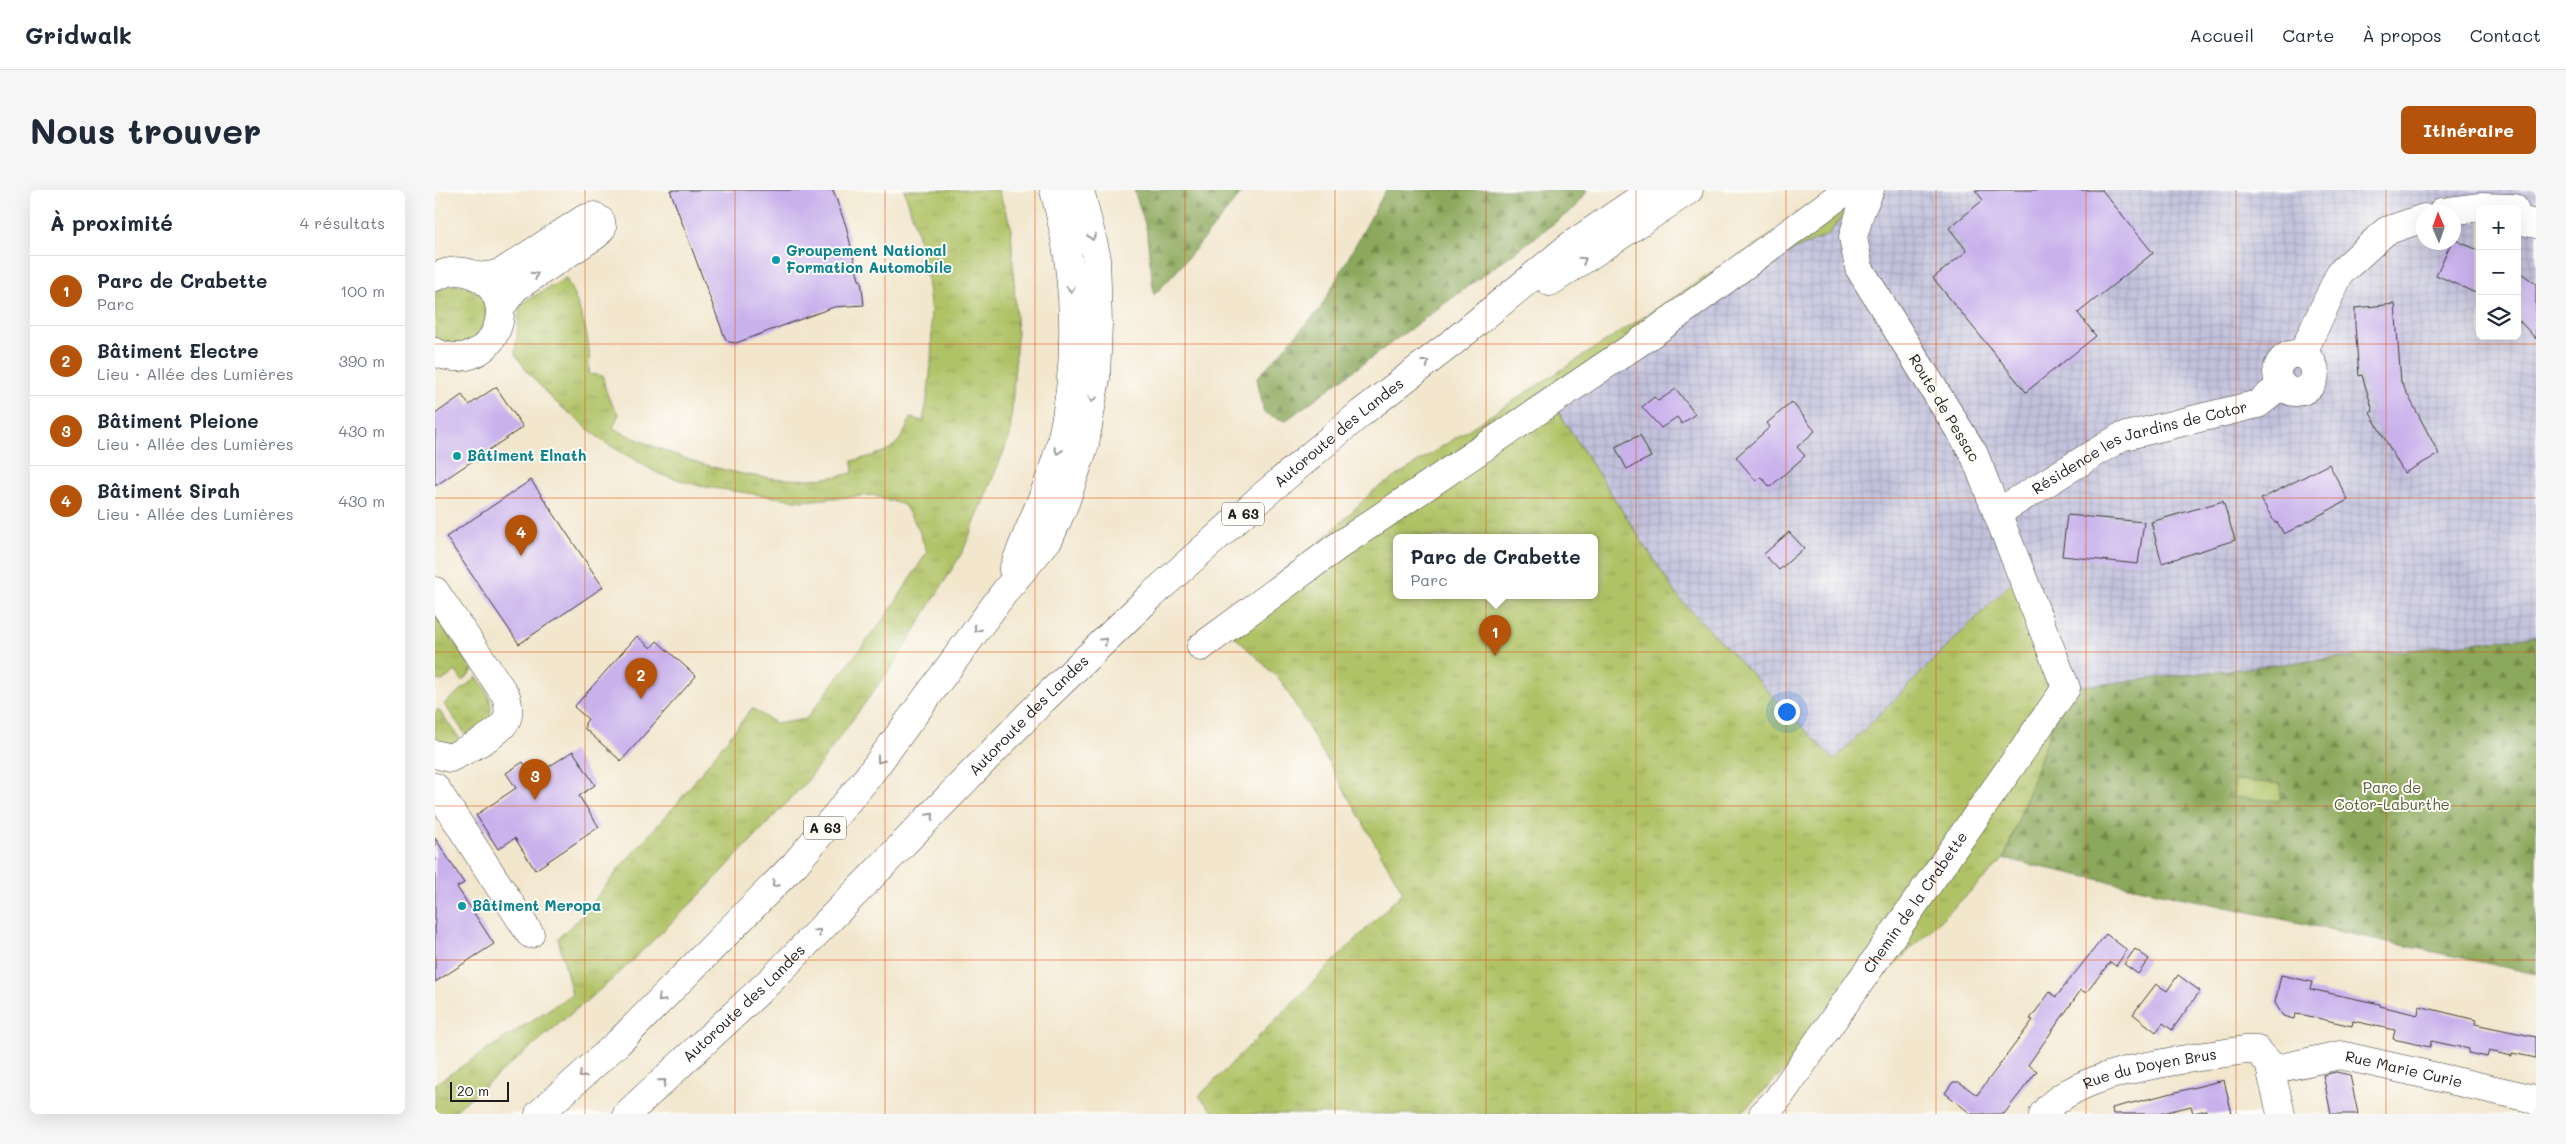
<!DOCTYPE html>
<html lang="fr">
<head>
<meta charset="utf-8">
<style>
  body { margin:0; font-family:Mali,sans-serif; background:#f6f6f7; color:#1f2937 }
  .controls { position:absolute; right:15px; top:15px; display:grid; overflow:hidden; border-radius:8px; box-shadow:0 5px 20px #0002 }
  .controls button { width:45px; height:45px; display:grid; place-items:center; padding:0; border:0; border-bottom:1px solid #e0e1e3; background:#fff; color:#1f2937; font:25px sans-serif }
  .compass { position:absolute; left:1981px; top:15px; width:45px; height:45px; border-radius:50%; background:#fff; box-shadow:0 5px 20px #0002; rotate:358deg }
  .scale { position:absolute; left:15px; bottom:12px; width:59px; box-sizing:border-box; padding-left:5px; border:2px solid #1c1c1c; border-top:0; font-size:14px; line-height:18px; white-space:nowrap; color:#1c1c1c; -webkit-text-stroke:4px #fdfcf7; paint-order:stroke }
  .you { position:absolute; left:1351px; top:521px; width:18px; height:18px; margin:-12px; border:4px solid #fff; border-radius:50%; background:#1a73e8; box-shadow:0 0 0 8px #1a73e833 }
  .badge { display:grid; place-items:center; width:32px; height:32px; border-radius:50%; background:#b45309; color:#fff; font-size:16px; font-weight:700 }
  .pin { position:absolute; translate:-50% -41px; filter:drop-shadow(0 1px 2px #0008) }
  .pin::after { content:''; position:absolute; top:26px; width:18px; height:15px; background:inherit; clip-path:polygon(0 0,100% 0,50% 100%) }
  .popup { position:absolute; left:958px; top:344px; width:205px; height:65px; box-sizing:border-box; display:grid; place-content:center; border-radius:8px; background:#fff; filter:drop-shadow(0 1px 4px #0005); font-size:16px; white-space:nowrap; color:#747a83 }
  .popup b { font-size:19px; color:#1f2937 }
  .popup::after { content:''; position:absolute; left:50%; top:100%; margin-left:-10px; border:10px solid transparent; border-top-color:#fff }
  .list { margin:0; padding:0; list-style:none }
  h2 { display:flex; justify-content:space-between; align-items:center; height:65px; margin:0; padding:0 20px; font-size:21px }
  h2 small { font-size:16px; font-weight:400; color:#747a83 }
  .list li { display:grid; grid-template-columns:32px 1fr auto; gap:15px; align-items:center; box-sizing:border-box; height:70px; padding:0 20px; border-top:1px solid #e0e1e3 }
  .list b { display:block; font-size:19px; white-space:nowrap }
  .list p { margin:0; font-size:16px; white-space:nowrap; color:#747a83 }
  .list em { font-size:16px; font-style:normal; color:#747a83 }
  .icon { flex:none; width:28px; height:28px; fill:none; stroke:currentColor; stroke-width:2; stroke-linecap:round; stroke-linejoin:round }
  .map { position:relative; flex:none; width:2101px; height:924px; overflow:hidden; border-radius:8px }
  header { display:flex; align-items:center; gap:30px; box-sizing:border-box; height:70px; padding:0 25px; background:#fff; border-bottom:1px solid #e0e1e3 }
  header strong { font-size:24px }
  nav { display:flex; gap:28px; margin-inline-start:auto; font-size:18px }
  .intro { display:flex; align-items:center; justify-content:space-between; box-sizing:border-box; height:120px; padding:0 30px }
  h1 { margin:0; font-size:35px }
  .button { padding:12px 22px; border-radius:8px; background:#b45309; color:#fff; font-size:18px; font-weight:700 }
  main { display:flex; gap:30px; padding:0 30px }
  aside { flex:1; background:#fff; border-radius:8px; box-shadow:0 5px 20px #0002 }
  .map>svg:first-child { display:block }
  .industrial { fill:url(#industrial-grid); fill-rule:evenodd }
  .grass { fill:url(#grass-tufts); stroke:#666f41; fill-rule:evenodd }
  .forest { fill:url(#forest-firs); stroke:#54623c }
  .pitch { fill:#b0c266; stroke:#666f41 }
  .building { fill:#c9b1ec }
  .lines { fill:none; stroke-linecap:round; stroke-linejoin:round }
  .minor-casing { stroke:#3c3a37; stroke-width:29 }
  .highway-casing { stroke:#3c3a37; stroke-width:29 }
  .minor { stroke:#fff; stroke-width:28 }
  .highway { stroke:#fff; stroke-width:28 }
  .oneway { stroke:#999 }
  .grid { fill:none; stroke:#de560d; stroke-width:1; stroke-opacity:0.55 }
  .culture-dot { fill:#0f9aa8; stroke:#fdfcf7; stroke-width:2 }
  .labels { text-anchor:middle; stroke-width:4; stroke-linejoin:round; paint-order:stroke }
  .shield { fill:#fdfcf7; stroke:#605f5e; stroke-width:1 }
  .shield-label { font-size:14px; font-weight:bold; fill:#1c1c1c }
  .culture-label { font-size:15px; font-weight:bold; fill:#0d838f; stroke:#fdfcf7; text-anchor:start }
  .street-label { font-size:15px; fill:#1c1c1c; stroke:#fdfcf7 }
  .park-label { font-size:15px; fill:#575e3a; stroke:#fdfcf7 }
</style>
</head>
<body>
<header>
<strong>Gridwalk</strong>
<nav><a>Accueil</a><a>Carte</a><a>À propos</a><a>Contact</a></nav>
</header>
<div class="intro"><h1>Nous trouver</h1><a class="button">Itinéraire</a></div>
<main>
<aside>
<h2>À proximité<small>4 résultats</small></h2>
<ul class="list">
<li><span class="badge">1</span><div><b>Parc de Crabette</b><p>Parc</p></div><em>100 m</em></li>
<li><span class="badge">2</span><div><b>Bâtiment Electre</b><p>Lieu · Allée des Lumières</p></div><em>390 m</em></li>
<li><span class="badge">3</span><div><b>Bâtiment Pleione</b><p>Lieu · Allée des Lumières</p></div><em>430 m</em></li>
<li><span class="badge">4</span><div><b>Bâtiment Sirah</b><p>Lieu · Allée des Lumières</p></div><em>430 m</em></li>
</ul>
</aside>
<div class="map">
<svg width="2101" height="924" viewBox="0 0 2101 924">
  <defs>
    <pattern id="industrial-grid" width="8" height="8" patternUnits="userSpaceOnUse" patternTransform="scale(1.25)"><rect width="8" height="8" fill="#c2c1dc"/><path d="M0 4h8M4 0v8" fill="none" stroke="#a6a5bc"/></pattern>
    <pattern id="grass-tufts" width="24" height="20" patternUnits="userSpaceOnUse" patternTransform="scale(1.25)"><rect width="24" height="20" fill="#b0c266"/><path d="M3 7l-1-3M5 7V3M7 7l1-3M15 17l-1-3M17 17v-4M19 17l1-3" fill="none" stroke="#97a658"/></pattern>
    <pattern id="forest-firs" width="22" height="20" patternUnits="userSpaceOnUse" patternTransform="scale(1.25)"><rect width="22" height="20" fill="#8ca85b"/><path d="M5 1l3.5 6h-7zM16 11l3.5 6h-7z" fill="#72884a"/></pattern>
  </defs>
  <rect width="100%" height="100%" fill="#fdfcf7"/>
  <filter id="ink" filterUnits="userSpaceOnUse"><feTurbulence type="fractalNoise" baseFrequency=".02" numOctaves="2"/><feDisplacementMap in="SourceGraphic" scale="10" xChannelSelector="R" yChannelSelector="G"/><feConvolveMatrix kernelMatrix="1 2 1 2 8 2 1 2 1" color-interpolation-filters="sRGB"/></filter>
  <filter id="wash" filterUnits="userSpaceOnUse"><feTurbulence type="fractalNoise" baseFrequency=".0096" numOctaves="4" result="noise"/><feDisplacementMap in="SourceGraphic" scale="20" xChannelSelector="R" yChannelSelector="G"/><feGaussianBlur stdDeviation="1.12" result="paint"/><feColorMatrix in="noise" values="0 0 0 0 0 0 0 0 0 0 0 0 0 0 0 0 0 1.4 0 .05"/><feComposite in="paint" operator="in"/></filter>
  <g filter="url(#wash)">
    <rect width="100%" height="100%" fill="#f2e6cd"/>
    <path class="industrial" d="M 1428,0 L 2101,0 L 2101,446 L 1631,498 L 1585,383 L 1399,571 L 1243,407 L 1122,220 L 1345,66 L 1393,45 ZM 2045,19 L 2082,19 L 2082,146 L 2045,146 ZM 1989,22 L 2019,22 L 2019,52 L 1989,52 Z"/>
    <g class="grass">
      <path d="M 469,0 L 563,0 L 576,36 L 582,146 L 575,246 L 528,361 L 461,471 L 373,590 L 267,703 L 180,787 L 16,924 L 0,924 L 0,894 L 137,804 L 123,748 L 145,728 L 188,674 L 240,616 L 317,518 L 341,534 L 371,529 L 456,419 L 492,362 L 483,338 L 469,315 L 437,305 L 367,311 L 265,296 L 224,284 L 169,252 L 116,208 L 91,180 L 80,164 L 85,114 L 131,88 C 146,119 157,148 154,184 L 168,186 C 170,201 174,212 184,224 L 178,238 C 250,273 337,303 418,283 L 417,271 C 449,263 465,261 475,228 L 488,231 C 505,151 496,77 469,0 Z"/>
      <path d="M 1406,0 L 1428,0 L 1393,45 L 1345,66 L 1122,220 L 1243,407 L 1399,570 L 1586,383 L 1631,498 L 1569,669 L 1305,924 L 780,924 L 764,906 L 968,702 L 847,492 L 794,441 L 938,301 ZM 961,347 L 1159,347 L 1159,405 L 961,405 Z"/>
      <path d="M 19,94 C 81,101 41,180 0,148 L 0,101 Z"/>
      <path d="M 0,424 L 38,481 L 27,491 L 21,481 L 7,491 L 0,490 Z"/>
      <path d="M 42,487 C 53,501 58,510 55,528 L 31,545 L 9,514 Z"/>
      <path d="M 3,519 L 28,553 L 24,556 L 0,553 L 0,522 Z"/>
    </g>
    <g class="forest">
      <path d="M 699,0 L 809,0 L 742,81 L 719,105 L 711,37 Z"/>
      <path d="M 951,0 L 1153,0 L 1141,17 L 850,231 L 829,223 L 822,188 L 885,119 Z"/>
      <path d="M 2101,446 L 2101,784 L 1569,669 L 1631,498 Z"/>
    </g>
    <path class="pitch" d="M 1800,590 L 1846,594 L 1845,611 L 1798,607 Z"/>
    <g id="blocks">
      <g class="building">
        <path d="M 235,0 L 398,0 L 411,36 L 424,90 L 426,90 L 429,115 L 399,117 L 301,153 L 294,152 L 290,148 Z"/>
        <path d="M 1540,0 L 1667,0 L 1718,63 L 1643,123 L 1661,146 L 1591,202 L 1498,88 L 1532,61 L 1514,38 L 1548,10 Z"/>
        <path d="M 2018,49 L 2045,61 L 2045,105 L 2001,85 Z"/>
        <path d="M 2082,80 L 2101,94 L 2101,149 L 2082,128 Z"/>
        <path d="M 1960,114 L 1966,192 L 2004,264 L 1969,283 L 1935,223 L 1938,221 L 1927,185 L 1924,186 L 1920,135 L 1920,118 Z"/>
        <path d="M 61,197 L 88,237 L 0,296 L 0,224 L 27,205 L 34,215 Z"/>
        <path d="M 1241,199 L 1260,224 L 1247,234 L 1242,227 L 1226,238 L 1207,217 L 1219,207 L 1223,211 Z"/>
        <path d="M 1357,212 L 1380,241 L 1362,257 L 1370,266 L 1335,297 L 1326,287 L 1321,291 L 1301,267 L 1335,237 L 1332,233 Z"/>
        <path d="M 1205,245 L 1216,267 L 1192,279 L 1180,257 Z"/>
        <path d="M 1894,274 L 1913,310 L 1849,344 L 1842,332 L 1840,333 L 1826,309 Z"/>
        <path d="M 96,290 L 168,397 L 84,454 L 11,347 Z"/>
        <path d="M 1788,311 L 1800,350 L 1727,373 L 1716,332 Z"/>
        <path d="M 1632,325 L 1709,332 L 1703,374 L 1627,366 Z"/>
        <path d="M 1354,342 L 1369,358 L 1344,380 L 1329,364 Z"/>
        <path d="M 202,446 L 216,458 L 222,451 L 261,486 L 186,571 L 150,539 L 150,533 L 153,529 L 139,517 Z"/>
        <path d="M 138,561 L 160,595 L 144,606 L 164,637 L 100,680 L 80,648 L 63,659 L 41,625 L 81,598 L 71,583 L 88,572 L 98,587 Z"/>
        <path d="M 0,648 L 29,693 L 22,697 L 59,754 L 0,792 Z"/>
        <path d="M 1671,744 L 1692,760 L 1681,776 L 1675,772 L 1651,803 L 1646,800 L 1593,875 L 1602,881 L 1569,924 L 1536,924 L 1510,903 L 1518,892 L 1524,892 L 1542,905 L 1598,830 L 1595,829 L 1615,802 L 1621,807 Z"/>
        <path d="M 1700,759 L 1714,769 L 1703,784 L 1689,774 Z"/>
        <path d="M 1743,785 L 1765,801 L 1737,840 L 1728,833 L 1721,842 L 1698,824 L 1721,794 L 1732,801 Z"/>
        <path d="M 1846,785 L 1877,792 L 1875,799 L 1945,814 L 1945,816 L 1983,825 L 1984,816 L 2041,830 L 2040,834 L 2101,847 L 2101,868 L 2077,863 L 2077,866 L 2054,861 L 2052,867 L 2033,863 L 2034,859 L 1996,851 L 1995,857 L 1958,849 L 1960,840 L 1918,831 L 1917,836 L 1869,825 L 1860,824 L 1859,829 L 1848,826 L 1840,813 Z"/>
        <path d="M 1901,882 L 1915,885 L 1923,924 L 1896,924 L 1888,885 Z"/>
        <path d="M 1789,890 L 1797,924 L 1772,924 L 1771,920 L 1758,923 L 1756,916 L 1724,924 L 1678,924 L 1677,918 Z"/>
      </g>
    </g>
  </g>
  <g filter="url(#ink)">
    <use href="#blocks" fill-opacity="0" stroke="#3c3a37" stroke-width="1"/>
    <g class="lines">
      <defs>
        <g id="minor">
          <path d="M 2007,22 L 2045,17 L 2079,18"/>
          <path d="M 2082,26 L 2088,31 L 2101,34"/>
          <path d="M 0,87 C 12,81 24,79 37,84 C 92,106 58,188 0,162"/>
          <path d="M 43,87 L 59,85 L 69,81 L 149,29 L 159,26 L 166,31 L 167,38 L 161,45 L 80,98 L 65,118"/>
          <circle cx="1861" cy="183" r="19"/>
          <path d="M 1867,165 L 1905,83 L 1951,41 L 1989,28"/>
          <path id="s1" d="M 1562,323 L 1686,247 L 1823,214 L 1847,195"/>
          <path d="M 0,401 L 71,506 C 73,513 75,521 72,529 C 66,544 29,561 15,568 L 0,564"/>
          <path d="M 766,457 L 903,356 L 1218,143 L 1412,0"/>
          <path d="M 0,597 L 95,744"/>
          <path id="s2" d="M 1836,880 L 1905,865 L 2095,908 L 2101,911"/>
          <path id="s3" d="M 1328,924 L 1342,910 L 1631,498 L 1539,264 L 1424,78 L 1418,47 L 1426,20 L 1435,0"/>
          <path id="s4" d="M 1608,924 C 1643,878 1753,870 1809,860 L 1822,860 L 1834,873 L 1846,924"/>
        </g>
        <g id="highway">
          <path d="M 1115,92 L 1254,0"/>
          <path d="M 578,380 C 594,337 615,296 626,252 C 645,171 641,80 619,0"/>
          <path d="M 104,924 L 183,853 L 360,674 L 432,588 L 571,400 L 614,349 L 630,313 L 650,254 L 661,188 L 663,134 L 661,64 L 645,0"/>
          <path id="s5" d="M 192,924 L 336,790 L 609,509 L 716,406 L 830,304 L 926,223 L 1018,152 L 1136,55 L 1217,0"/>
        </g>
      </defs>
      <use href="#minor" class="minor-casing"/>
      <use href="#highway" class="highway-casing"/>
      <use href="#minor" class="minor"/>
      <use href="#highway" class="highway"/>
    </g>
    <defs><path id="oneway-chevron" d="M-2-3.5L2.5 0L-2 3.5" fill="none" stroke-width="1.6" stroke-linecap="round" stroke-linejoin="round" transform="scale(1.25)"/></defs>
    <g class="oneway">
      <use href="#oneway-chevron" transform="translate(657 47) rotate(78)"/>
      <use href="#oneway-chevron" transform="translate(1148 70) rotate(-33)"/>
      <use href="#oneway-chevron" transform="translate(100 85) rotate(-33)"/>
      <use href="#oneway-chevron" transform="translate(636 99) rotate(87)"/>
      <use href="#oneway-chevron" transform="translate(991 173) rotate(-38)"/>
      <use href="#oneway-chevron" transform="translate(657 209) rotate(100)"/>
      <use href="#oneway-chevron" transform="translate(623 261) rotate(108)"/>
      <use href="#oneway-chevron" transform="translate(542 439) rotate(126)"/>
      <use href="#oneway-chevron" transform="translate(669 451) rotate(-44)"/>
      <use href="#oneway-chevron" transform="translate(445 570) rotate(126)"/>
      <use href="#oneway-chevron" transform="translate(496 626) rotate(-46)"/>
      <use href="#oneway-chevron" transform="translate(340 694) rotate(134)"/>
      <use href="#oneway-chevron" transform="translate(383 742) rotate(-46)"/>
      <use href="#oneway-chevron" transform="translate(226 809) rotate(135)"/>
      <use href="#oneway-chevron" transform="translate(147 885) rotate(138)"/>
      <use href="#oneway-chevron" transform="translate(228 892) rotate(-41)"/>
    </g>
  </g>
  <path class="grid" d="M 150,0 L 150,924M 300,0 L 300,924M 450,0 L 450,924M 600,0 L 600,924M 750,0 L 750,924M 900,0 L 900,924M 1051,0 L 1051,924M 1201,0 L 1201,924M 1351,0 L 1351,924M 1501,0 L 1501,924M 1651,0 L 1651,924M 1801,0 L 1801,924M 1951,0 L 1951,924M 0,154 L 2101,154M 0,308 L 2101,308M 0,462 L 2101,462M 0,616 L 2101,616M 0,770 L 2101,770"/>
  <g class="culture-dot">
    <circle cx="341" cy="70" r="5"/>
    <circle cx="22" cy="266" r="5"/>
    <circle cx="27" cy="716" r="5"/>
  </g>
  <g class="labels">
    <g class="shield">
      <rect x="787" y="312.5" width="42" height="23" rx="4"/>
      <rect x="369" y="626.5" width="42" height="23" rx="4"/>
    </g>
    <g class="shield-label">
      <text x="808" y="329">A 63</text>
      <text x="390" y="643">A 63</text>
    </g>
    <g class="culture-label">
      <text x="351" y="66">Groupement National<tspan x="351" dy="17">Formation Automobile</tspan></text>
      <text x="32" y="271">Bâtiment Elnath</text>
      <text x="37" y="721">Bâtiment Meropa</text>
    </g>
    <g class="street-label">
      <text transform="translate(1509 218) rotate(59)" y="5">Route de Pessac</text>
      <text dy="5" stroke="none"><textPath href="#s5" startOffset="986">Autoroute des Landes</textPath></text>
      <text dy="5" stroke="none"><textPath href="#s1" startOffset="159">Résidence les Jardins de Cotor</textPath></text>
      <text dy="5" stroke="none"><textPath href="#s5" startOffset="566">Autoroute des Landes</textPath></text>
      <text dy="5" stroke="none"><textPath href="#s3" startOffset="261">Chemin de la Crabette</textPath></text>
      <text dy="5" stroke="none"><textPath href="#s5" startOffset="161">Autoroute des Landes</textPath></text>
      <text dy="5" stroke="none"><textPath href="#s2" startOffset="136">Rue Marie Curie</textPath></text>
      <text dy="5" stroke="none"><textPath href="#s4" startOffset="119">Rue du Doyen Brus</textPath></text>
    </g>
    <g class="park-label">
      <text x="1957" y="603">Parc de<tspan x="1957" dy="17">Cotor-Laburthe</tspan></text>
    </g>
  </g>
</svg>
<div class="controls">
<button>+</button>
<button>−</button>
<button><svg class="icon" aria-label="layers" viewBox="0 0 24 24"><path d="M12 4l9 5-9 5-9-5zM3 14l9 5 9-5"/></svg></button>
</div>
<svg class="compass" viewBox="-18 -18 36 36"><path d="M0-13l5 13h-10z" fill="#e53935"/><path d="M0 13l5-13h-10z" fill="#747a83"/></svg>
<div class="scale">20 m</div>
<div class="you"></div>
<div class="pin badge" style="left:1060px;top:466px">1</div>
<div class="popup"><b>Parc de Crabette</b>Parc</div>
<div class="pin badge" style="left:206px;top:509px">2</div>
<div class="pin badge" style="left:100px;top:610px">3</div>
<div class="pin badge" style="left:86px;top:366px">4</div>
</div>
</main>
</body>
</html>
